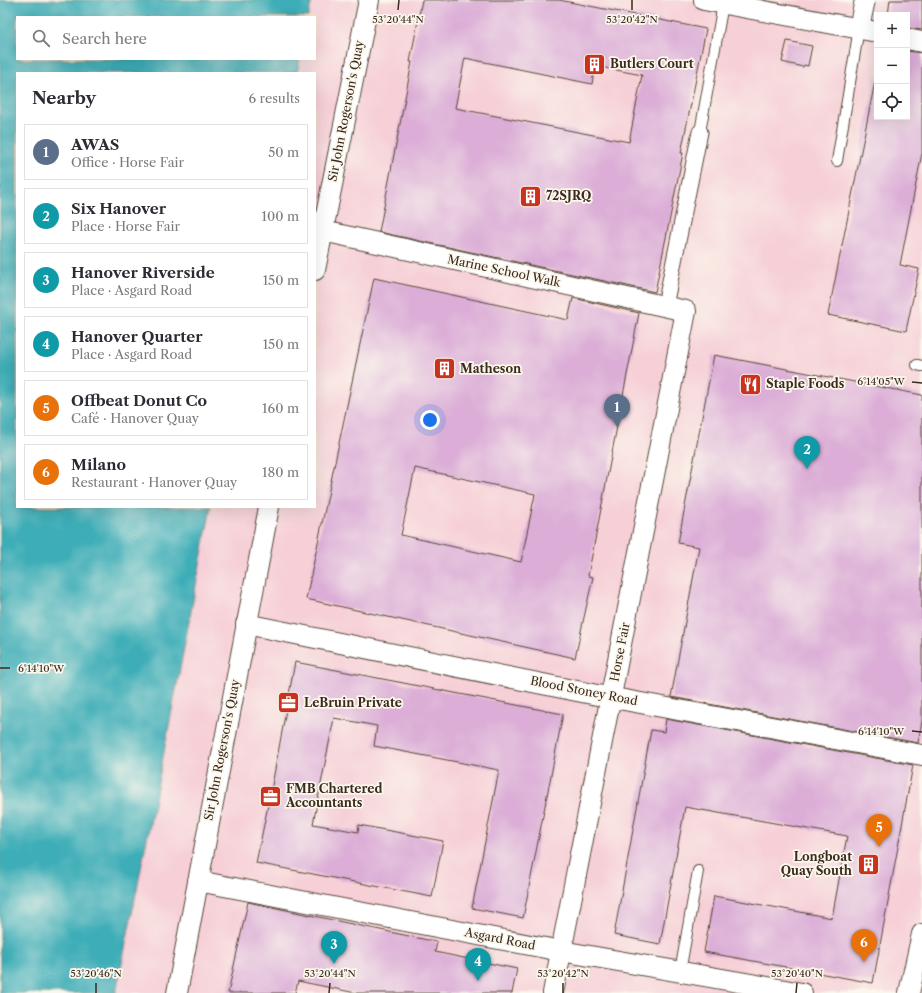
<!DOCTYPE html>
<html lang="en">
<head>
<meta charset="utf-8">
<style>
  body { margin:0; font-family:"Libre Caslon Text",serif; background:#f2f2f3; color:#2b2b33 }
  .controls { position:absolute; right:12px; top:12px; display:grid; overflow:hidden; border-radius:0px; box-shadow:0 4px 16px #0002 }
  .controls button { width:36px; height:36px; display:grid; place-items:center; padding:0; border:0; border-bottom:1px solid #e1e1e2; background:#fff; color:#2b2b33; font:20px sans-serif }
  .you { position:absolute; left:430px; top:420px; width:14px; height:14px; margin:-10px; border:3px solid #fff; border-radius:50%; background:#1a73e8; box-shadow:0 0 0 6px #1a73e833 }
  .badge { display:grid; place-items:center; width:26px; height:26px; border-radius:50%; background:#ea580c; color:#fff; font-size:13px; font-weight:700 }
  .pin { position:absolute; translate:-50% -33px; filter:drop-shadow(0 1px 2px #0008) }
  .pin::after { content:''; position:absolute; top:21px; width:14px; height:12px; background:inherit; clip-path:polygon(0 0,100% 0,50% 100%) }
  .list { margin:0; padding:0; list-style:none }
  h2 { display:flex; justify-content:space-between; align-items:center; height:52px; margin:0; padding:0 16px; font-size:17px }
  h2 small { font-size:13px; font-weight:400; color:#7c7c81 }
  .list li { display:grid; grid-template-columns:26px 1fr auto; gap:12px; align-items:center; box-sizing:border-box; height:56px; margin:0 8px 8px; padding:0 8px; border:1px solid #e1e1e2; border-radius:0px }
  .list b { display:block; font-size:15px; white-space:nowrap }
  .list p { margin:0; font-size:13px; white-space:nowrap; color:#7c7c81 }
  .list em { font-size:13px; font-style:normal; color:#7c7c81 }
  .icon { flex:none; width:22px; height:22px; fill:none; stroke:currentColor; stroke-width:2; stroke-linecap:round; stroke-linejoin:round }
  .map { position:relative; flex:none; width:922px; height:993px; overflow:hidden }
  .search { position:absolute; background:#fff; box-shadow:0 4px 16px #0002; left:16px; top:16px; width:300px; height:44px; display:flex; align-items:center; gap:10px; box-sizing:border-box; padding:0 14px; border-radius:0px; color:#7c7c81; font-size:15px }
  .panel { position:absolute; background:#fff; box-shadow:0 4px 16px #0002; left:16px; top:72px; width:300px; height:436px; border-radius:0px }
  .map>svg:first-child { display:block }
  .built { fill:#f6cfd7; fill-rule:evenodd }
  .water { fill:#3cadb7; stroke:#3c6c6a }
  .building { fill:#dbadd7; fill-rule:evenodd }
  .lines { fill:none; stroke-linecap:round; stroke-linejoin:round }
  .service-casing { stroke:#564637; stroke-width:12 }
  .pedestrian-casing { stroke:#564637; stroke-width:17 }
  .minor-casing { stroke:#564637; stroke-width:22 }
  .service { stroke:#fff; stroke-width:10 }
  .pedestrian { stroke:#fff; stroke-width:15 }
  .minor { stroke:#fff; stroke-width:20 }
  .ticks { fill:none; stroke:#3b2a1e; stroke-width:1.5 }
  .labels { text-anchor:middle; stroke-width:3.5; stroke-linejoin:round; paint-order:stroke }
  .poi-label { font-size:12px; font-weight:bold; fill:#3b2a1e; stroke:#fbf7ec; text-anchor:start }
  .street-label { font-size:12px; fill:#3b2a1e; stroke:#fbf7ec }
  .ticks-label { font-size:10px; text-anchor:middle; fill:#3b2a1e; stroke:#fbf7ec; stroke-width:3.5; stroke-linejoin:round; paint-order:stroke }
</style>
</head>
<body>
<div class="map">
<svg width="922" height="993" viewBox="0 0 922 993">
  <rect width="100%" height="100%" fill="#fbf7ec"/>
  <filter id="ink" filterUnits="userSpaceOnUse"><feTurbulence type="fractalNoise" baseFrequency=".025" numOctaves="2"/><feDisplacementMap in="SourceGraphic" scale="8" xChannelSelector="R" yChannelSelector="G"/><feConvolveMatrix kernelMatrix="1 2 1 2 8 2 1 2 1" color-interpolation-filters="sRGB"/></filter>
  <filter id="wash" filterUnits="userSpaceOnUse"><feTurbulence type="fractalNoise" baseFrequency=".012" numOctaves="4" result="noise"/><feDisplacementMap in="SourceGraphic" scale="16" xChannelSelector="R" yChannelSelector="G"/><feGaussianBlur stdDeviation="0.9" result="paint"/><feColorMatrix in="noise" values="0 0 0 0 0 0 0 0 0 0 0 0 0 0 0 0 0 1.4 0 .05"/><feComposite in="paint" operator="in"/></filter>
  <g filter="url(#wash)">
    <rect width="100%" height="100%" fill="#f2e2c5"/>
    <path class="built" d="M 312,0 L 922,0 L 922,993 L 116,993 L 154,804 L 211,507 L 315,507 L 315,73 L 297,73 L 300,59 L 315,59 L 315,17 L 308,17 ZM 877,15 L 907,15 L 907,117 L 877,117 Z"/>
    <path class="water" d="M 0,0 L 312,0 L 308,17 L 17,17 L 17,59 L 300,59 L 297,73 L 17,73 L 17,507 L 211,507 L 154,804 L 116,993 L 0,993 Z"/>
    <g id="blocks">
      <g class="building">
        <path d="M 422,0 L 559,0 L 706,29 L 681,153 L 683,153 L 655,292 L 379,232 L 412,62 L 410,62 ZM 465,58 L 592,84 L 595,66 L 642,75 L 629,142 L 455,108 Z"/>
        <path d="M 890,0 L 922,0 L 922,30 L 907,28 L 907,15 L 888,15 Z"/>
        <path d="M 787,41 L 812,46 L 808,66 L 804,65 L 803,67 L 782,62 Z"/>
        <path d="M 907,51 L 922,53 L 922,153 L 900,265 L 919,269 L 906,331 L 828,315 L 877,72 L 877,117 L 907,117 Z"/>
        <path d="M 374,278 L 568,320 L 573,298 L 639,313 L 588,576 L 593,577 L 575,658 L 306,599 ZM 415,468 L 535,494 L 521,562 L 401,535 Z"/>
        <path d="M 714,355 L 922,395 L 922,721 L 918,743 L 671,697 L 699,547 L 678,543 Z"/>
        <path d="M 295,662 L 563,714 L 523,918 L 472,908 L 499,770 L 374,746 L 377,726 L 334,718 L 313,824 L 358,832 L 359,825 L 443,841 L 432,897 L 256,863 L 270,796 Z"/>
        <path d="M 666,719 L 913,765 L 873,983 L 704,952 L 714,896 L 832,918 L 847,836 L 685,807 L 660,944 L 614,935 L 651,730 L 664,732 Z"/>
        <path d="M 248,902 L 437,942 L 435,952 L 517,969 L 512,993 L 356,993 L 298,981 L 295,993 L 228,993 Z"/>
      </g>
    </g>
  </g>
  <g filter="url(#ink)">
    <use href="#blocks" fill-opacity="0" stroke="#564637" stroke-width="1"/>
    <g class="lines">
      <defs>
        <g id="service">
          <path d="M 700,132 L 723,4"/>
          <path d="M 837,161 L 859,28"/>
          <path d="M 917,365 L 922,366"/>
          <path d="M 680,972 L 698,871"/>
        </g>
        <path id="pedestrian" d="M 665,306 L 700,132"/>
        <g id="minor">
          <path d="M 704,0 L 877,32"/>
          <path d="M 859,28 L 865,0"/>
          <path d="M 907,39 L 922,42"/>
          <path d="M 323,231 L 686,311 L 553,993"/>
          <path d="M 315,270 L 369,0"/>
          <path d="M 246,624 L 592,694 L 922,755"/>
          <path d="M 198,881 L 561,951 L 802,993"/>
          <path d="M 177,993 L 269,507"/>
          <path d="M 909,993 L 922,934"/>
        </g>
      </defs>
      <use href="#service" class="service-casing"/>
      <use href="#pedestrian" class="pedestrian-casing"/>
      <use href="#minor" class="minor-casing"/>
      <use href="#service" class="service"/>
      <use href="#pedestrian" class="pedestrian"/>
      <use href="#minor" class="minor"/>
    </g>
  </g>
  <path class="ticks" d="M 398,10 L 399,0M 632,10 L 632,0M 912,382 L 922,383M 0,668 L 10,668M 912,731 L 922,732M 96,993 L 96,983M 329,993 L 330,983M 563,993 L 563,983M 796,993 L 797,983"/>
  <defs>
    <symbol id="building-square" viewBox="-11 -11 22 22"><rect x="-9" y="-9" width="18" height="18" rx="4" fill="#c8321e" stroke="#fbf7ec"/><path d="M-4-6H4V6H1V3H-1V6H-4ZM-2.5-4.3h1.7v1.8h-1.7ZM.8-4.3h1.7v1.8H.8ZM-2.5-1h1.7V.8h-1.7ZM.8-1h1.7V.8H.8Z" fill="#fff"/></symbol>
    <symbol id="restaurant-square" viewBox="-11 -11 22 22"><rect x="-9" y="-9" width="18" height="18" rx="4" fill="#c8321e" stroke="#fbf7ec"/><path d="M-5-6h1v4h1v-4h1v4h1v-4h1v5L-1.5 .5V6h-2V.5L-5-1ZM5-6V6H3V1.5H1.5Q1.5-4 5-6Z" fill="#fff"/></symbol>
    <symbol id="office-square" viewBox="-11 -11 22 22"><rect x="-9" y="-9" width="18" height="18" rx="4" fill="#c8321e" stroke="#fbf7ec"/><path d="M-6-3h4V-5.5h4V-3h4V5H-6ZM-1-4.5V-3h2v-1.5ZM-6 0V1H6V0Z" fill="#fff"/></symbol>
  </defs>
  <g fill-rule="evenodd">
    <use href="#building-square" x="582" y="52" width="25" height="25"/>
    <use href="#building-square" x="518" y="184" width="25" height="25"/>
    <use href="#building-square" x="432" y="356" width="25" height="25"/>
    <use href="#restaurant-square" x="738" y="372" width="25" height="25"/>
    <use href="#office-square" x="276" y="690" width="25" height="25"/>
    <use href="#office-square" x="258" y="784" width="25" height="25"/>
    <use href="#building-square" x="856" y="852" width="25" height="25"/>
  </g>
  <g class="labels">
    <g class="poi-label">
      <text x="610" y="68">Butlers Court</text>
      <text x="546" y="200">72SJRQ</text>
      <text x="460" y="373">Matheson</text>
      <text x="766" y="388">Staple Foods</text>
      <text x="304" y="707">LeBruin Private</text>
      <text x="286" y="793">FMB Chartered<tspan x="286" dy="14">Accountants</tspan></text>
      <text x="852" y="861" text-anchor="end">Longboat<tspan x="852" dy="14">Quay South</tspan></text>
    </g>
    <g class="street-label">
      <text transform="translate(346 111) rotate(-79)" y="4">Sir John Rogerson's Quay</text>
      <text transform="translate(504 271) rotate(12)" y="4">Marine School Walk</text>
      <text transform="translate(620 652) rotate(-79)" y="4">Horse Fair</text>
      <text transform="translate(584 691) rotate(11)" y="4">Blood Stoney Road</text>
      <text transform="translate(222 750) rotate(-79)" y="4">Sir John Rogerson's Quay</text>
      <text transform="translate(500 939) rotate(11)" y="4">Asgard Road</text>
    </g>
  </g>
  <g class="ticks-label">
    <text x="398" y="23">53°20'44"N</text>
    <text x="632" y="23">53°20'42"N</text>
    <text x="881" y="385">6°14'05"W</text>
    <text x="41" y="672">6°14'10"W</text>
    <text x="881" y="735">6°14'10"W</text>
    <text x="96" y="977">53°20'46"N</text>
    <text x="330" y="977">53°20'44"N</text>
    <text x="563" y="977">53°20'42"N</text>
    <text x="797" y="977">53°20'40"N</text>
  </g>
</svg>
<div class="controls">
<button>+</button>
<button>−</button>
<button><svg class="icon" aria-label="locate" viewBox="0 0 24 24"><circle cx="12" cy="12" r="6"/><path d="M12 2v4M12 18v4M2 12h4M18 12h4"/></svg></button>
</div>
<div class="you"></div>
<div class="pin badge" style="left:617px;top:427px;background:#5c6f8a">1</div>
<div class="pin badge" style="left:807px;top:469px;background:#0f9aa8">2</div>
<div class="pin badge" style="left:334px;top:964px;background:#0f9aa8">3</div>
<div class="pin badge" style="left:478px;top:981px;background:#0f9aa8">4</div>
<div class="pin badge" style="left:879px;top:847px;background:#e8710a">5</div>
<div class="pin badge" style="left:864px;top:962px;background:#e8710a">6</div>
<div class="search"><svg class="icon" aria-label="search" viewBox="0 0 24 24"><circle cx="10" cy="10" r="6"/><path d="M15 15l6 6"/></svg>Search here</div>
<section class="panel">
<h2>Nearby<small>6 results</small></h2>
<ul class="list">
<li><span class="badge" style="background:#5c6f8a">1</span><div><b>AWAS</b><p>Office · Horse Fair</p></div><em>50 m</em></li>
<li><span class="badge" style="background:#0f9aa8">2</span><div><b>Six Hanover</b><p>Place · Horse Fair</p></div><em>100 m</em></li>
<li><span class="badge" style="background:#0f9aa8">3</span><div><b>Hanover Riverside</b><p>Place · Asgard Road</p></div><em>150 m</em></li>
<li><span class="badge" style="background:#0f9aa8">4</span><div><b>Hanover Quarter</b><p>Place · Asgard Road</p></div><em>150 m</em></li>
<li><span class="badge" style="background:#e8710a">5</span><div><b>Offbeat Donut Co</b><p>Café · Hanover Quay</p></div><em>160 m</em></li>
<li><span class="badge" style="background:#e8710a">6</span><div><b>Milano</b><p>Restaurant · Hanover Quay</p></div><em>180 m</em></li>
</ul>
</section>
</div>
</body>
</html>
